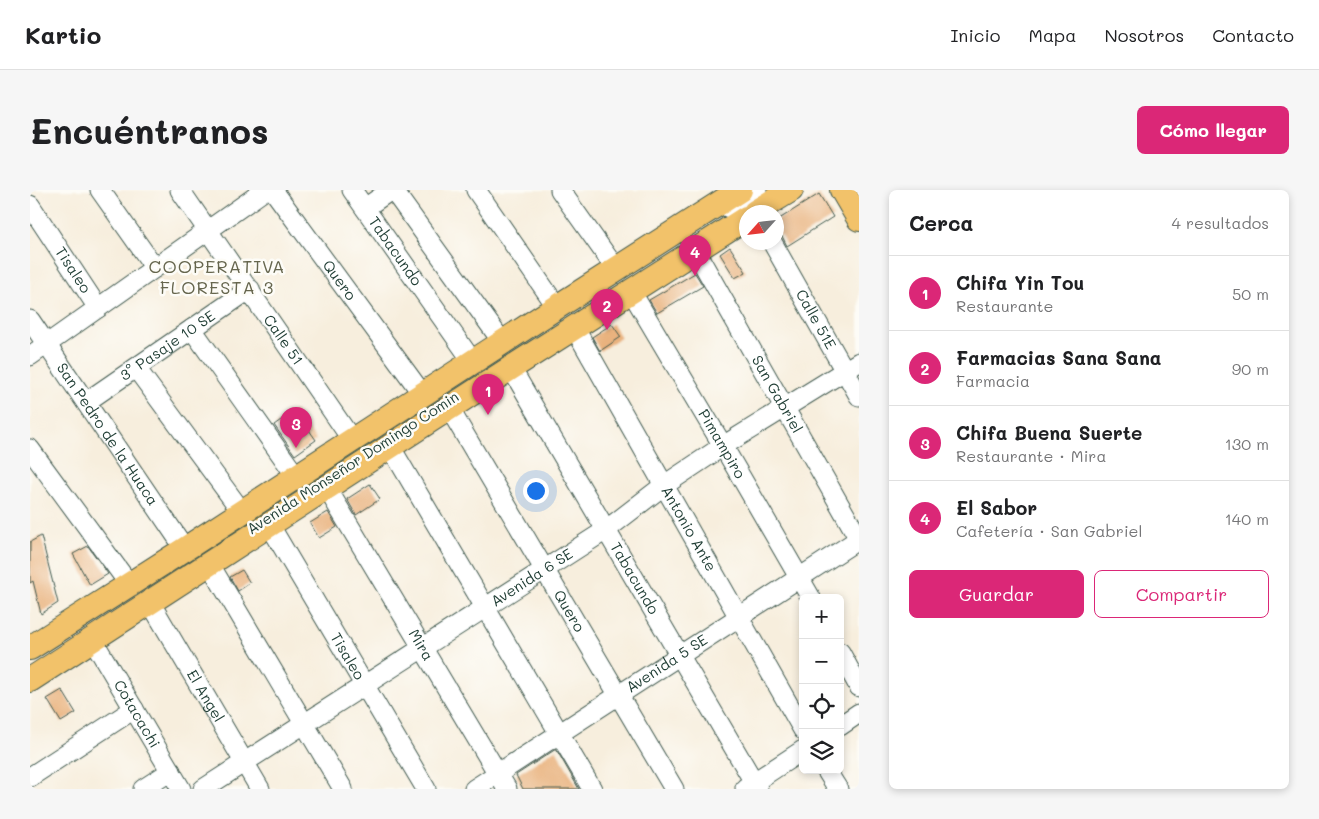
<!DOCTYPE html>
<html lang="es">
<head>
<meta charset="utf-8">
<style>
  body { margin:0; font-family:Mali,sans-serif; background:#f6f6f6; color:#202124 }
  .controls { position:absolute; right:15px; bottom:15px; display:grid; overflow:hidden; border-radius:8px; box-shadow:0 2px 8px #0003 }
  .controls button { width:45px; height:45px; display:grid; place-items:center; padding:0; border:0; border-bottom:1px solid #e0e0e0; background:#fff; color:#202124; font:25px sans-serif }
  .compass { position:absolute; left:709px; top:15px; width:45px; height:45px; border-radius:50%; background:#fff; box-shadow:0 2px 8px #0003; rotate:243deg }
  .you { position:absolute; left:505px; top:300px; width:18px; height:18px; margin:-12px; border:4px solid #fff; border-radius:50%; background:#1a73e8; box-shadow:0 0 0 8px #1a73e833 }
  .badge { display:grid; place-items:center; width:32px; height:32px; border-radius:50%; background:#db2777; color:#fff; font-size:16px; font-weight:700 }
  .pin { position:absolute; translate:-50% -41px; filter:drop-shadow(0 1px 2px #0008) }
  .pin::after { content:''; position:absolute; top:26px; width:18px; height:15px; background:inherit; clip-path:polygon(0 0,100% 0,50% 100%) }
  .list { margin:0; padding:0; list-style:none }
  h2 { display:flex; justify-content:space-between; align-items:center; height:65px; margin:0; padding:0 20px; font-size:21px }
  h2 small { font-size:16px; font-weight:400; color:#757577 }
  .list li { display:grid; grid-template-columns:32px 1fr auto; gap:15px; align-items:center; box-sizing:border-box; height:75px; padding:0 20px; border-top:1px solid #e0e0e0 }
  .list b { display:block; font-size:19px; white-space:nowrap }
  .list p { margin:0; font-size:16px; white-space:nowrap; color:#757577 }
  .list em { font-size:16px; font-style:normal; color:#757577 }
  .actions { display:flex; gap:10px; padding:15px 20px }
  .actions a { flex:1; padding:11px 0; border:1px solid #db2777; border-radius:8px; text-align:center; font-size:18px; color:#db2777 }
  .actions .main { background:#db2777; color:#fff }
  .icon { flex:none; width:28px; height:28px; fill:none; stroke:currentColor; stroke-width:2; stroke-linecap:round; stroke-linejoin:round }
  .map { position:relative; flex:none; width:829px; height:599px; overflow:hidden; border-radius:8px }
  header { display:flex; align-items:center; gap:30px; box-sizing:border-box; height:70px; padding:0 25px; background:#fff; border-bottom:1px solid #e0e0e0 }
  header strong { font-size:24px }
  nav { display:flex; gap:28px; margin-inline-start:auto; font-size:18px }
  .intro { display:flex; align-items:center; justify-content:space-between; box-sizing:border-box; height:120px; padding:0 30px }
  h1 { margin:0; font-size:35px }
  .button { padding:12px 22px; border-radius:8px; background:#db2777; color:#fff; font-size:18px; font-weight:700 }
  main { display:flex; gap:30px; padding:0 30px }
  aside { flex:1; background:#fff; border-radius:8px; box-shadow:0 2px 8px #0003 }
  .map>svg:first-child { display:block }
  .building { fill:#e9b27e }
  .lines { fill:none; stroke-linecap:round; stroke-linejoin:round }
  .minor-casing { stroke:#3f584d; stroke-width:21 }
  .major-casing { stroke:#3f584d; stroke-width:26 }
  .minor { stroke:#fff; stroke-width:19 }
  .major { stroke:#f2c26a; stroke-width:24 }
  .labels { text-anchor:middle; stroke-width:5; stroke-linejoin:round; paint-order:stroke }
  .street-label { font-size:15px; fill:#1f3d34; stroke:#fdfcf7 }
  .quarter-label { font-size:18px; letter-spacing:1px; fill:#66664e; stroke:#fdfcf7 }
</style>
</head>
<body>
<header>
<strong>Kartio</strong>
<nav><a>Inicio</a><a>Mapa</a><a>Nosotros</a><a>Contacto</a></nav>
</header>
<div class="intro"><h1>Encuéntranos</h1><a class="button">Cómo llegar</a></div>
<main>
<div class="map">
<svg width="829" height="599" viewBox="0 0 829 599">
  <rect width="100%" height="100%" fill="#fdfcf7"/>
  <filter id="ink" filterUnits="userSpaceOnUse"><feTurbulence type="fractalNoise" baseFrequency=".02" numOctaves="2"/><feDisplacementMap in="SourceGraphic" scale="10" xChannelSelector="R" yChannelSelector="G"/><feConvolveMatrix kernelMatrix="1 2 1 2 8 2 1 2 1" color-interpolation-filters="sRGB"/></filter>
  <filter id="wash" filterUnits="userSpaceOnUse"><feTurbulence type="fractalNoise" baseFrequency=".0096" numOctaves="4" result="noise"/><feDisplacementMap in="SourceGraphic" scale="20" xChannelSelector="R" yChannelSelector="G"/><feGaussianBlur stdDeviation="1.12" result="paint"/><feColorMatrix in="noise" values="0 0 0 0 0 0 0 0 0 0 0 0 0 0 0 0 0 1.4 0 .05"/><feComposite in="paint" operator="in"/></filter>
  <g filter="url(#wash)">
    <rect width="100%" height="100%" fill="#f7eedd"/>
    <g id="blocks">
      <g class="building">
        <path d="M 789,4 L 803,27 L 757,56 L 752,46 L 746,42 L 746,31 Z"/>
        <path d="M 700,57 L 716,82 L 705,88 L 690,64 Z"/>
        <path d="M 665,83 L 673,96 L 627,123 L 619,110 Z"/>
        <path d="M 582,134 L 591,147 L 570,161 L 562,147 Z"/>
        <path d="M 265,220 L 286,250 L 265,265 L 244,235 Z"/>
        <path d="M 340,294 L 350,309 L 326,325 L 317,309 Z"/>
        <path d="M 298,322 L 307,337 L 289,348 L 280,333 Z"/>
        <path d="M 11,346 L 28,413 L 11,424 L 3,391 L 0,393 L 0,352 Z"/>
        <path d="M 58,356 L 78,384 L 60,395 L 43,364 Z"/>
        <path d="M 212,380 L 220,393 L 208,401 L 200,387 Z"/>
        <path d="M 32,500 L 46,523 L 31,532 L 17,509 Z"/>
        <path d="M 526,559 L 549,599 L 493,599 L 486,585 Z"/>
      </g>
    </g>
  </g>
  <g filter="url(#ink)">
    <use href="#blocks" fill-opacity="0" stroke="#3f584d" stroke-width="1"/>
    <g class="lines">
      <defs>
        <g id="minor">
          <path d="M 70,0 L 125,78"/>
          <path id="s1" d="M 150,0 L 322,250"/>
          <path id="s2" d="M 243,0 L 393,205"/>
          <path id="s3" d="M 322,0 L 443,172"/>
          <path d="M 363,0 L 473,153"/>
          <path d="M 446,0 L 527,117"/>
          <path d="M 530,0 L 586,79"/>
          <path id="s4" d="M 0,15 L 68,118"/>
          <path d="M 335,18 L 361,0"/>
          <path d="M 699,18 L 727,0"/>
          <path id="s5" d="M 742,52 L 829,206"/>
          <path id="s6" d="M 665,60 L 829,349"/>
          <path id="s7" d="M 601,101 L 693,256 L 781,408"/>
          <path id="s8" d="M 0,130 L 155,359"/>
          <path id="s9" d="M 544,137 L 773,540"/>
          <path d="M 162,139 L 266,286"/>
          <path d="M 0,166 L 235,0"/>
          <path d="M 106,178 L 212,322"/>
          <path id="s10" d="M 481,178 L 728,599"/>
          <path id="s11" d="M 56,212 L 220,99"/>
          <path id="s12" d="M 419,218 L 644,599"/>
          <path d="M 360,256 L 562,599"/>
          <path d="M 0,259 L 99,394"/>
          <path id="s13" d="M 304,310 L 477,599"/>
          <path id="s14" d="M 239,334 L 396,599"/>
          <path d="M 179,373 L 313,599"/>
          <path id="s15" d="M 120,412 L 230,599"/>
          <path id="s16" d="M 63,450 L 151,599"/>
          <path d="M 810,462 L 829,497"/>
          <path d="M 810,536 L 829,523"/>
          <path d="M 796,580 L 808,599"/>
          <path d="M 0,587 L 104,519"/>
          <path d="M 715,598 L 773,560"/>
          <path d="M 113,599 L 141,581"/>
          <path id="s17" d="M 173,599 L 576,340 L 633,296 L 693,256 L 829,172"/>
          <path id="s18" d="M 444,599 L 829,349"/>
        </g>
        <g id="major">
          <path d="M 812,0 L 829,29"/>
          <path d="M 725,22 L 761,0"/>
          <path d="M 0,458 L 155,359 L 527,117 L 710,0"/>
          <path d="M 0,490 L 481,178 L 716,28"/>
        </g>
      </defs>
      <use href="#minor" class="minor-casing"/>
      <use href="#major" class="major-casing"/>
      <use href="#minor" class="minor"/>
      <use href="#major" class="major"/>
    </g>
  </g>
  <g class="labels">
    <g class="street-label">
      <text dy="5" stroke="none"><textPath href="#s3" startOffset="75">Tabacundo</textPath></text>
      <text dy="5" stroke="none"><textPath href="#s4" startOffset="78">Tisaleo</textPath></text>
      <text dy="5" stroke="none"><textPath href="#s2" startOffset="112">Quero</textPath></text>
      <text dy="5" stroke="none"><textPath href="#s5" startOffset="89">Calle 51E</textPath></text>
      <text dy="5" stroke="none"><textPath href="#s1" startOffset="182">Calle 51</textPath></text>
      <text dy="5" stroke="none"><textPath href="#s11" startOffset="99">3° Pasaje 10 SE</textPath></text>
      <text dy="5" stroke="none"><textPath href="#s6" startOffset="166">San Gabriel</textPath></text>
      <text dy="5" stroke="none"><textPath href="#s8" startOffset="138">San Pedro de la Huaca</textPath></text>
      <text dy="5" stroke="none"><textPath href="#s7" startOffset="178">Pimampiro</textPath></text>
      <text transform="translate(323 273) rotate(-33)" y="5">Avenida Monseñor Domingo Comin</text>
      <text dy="5" stroke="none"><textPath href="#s9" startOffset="232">Antonio Ante</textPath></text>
      <text dy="5" stroke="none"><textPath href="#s17" startOffset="391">Avenida 6 SE</textPath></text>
      <text dy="5" stroke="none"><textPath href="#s10" startOffset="244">Tabacundo</textPath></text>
      <text dy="5" stroke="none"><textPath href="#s12" startOffset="236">Quero</textPath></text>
      <text dy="5" stroke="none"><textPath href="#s13" startOffset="169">Mira</textPath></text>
      <text dy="5" stroke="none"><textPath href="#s14" startOffset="154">Tisaleo</textPath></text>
      <text dy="5" stroke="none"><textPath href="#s18" startOffset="230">Avenida 5 SE</textPath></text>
      <text dy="5" stroke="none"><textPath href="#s15" startOffset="109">El Angel</textPath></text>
      <text dy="5" stroke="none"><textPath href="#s16" startOffset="86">Cotacachi</textPath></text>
    </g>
    <g class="quarter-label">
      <text x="187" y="83">COOPERATIVA<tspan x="187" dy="21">FLORESTA 3</tspan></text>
    </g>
  </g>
</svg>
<div class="controls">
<button>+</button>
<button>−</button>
<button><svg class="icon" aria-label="locate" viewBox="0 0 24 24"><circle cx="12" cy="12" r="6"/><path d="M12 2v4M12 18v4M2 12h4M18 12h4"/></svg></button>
<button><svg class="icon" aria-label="layers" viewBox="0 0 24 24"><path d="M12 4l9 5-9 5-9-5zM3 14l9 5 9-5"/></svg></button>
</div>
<svg class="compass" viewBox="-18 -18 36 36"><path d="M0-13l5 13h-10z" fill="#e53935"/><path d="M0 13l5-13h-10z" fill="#757577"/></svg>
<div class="you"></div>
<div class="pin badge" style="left:458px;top:225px">1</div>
<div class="pin badge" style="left:577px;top:140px">2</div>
<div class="pin badge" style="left:266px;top:258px">3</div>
<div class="pin badge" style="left:665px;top:86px">4</div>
</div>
<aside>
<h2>Cerca<small>4 resultados</small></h2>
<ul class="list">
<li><span class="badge">1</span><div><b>Chifa Yin Tou</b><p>Restaurante</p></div><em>50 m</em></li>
<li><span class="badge">2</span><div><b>Farmacias Sana Sana</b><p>Farmacia</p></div><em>90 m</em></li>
<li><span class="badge">3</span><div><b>Chifa Buena Suerte</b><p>Restaurante · Mira</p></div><em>130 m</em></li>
<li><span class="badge">4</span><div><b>El Sabor</b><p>Cafetería · San Gabriel</p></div><em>140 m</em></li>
</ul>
<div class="actions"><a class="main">Guardar</a><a>Compartir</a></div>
</aside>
</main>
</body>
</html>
